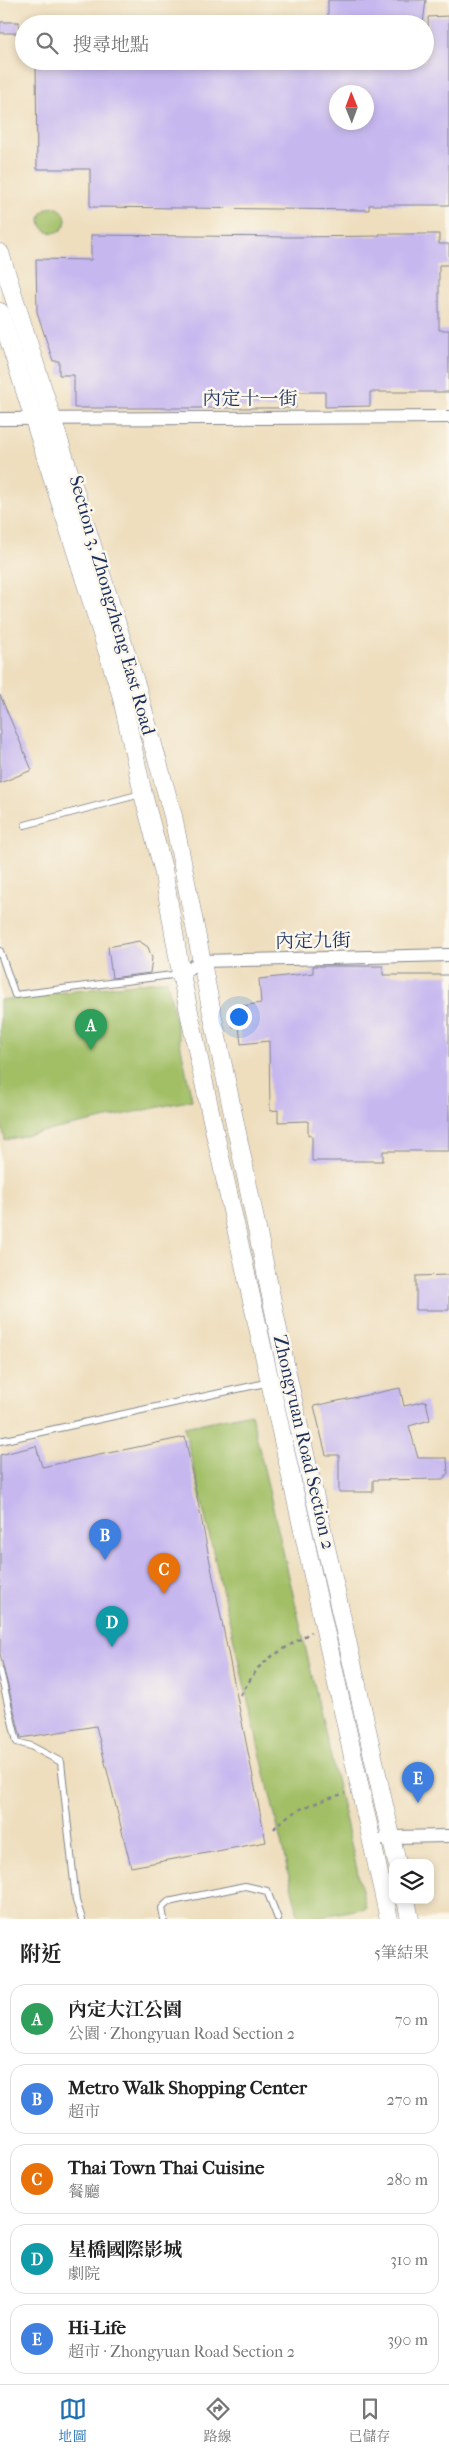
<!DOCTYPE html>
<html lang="zh-TW">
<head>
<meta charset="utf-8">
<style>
  body { margin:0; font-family:"IM FELL French Canon","Noto Serif TC",serif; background:#f2f2f2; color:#222 }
  .controls { position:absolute; right:15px; bottom:15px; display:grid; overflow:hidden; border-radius:10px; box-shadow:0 2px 8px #0003 }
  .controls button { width:45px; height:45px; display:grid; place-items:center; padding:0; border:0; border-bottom:1px solid #e0e0e0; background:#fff; color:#222; font:25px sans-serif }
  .compass { position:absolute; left:329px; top:85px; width:45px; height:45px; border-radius:50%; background:#fff; box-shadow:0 2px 8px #0003; rotate:359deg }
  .you { position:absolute; left:238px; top:1016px; width:18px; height:18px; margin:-12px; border:4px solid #fff; border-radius:50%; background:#1a73e8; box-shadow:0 0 0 8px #1a73e833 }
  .badge { display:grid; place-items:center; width:32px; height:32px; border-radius:50%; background:#1f6fb2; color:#fff; font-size:16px; font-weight:700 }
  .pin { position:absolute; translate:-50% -41px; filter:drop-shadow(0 1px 2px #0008) }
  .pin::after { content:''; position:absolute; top:26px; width:18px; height:15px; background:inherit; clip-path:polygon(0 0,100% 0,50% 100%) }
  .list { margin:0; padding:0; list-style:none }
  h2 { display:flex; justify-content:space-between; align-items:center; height:65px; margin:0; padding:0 20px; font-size:21px }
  h2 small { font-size:16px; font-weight:400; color:#767676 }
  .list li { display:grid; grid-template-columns:32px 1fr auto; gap:15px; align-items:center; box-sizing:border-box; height:70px; margin:0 10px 10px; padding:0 10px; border:1px solid #e0e0e0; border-radius:15px }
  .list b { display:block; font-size:19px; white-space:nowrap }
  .list p { margin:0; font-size:16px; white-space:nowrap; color:#767676 }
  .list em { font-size:16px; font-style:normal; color:#767676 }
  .icon { flex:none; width:28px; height:28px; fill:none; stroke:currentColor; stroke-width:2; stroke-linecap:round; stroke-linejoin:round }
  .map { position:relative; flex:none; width:449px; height:1919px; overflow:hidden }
  .search { position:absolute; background:#fff; box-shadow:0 2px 8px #0003; left:15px; right:15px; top:15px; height:55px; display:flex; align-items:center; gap:12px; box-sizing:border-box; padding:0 18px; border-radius:28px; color:#767676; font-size:19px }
  .sheet { height:465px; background:#fff }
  nav { display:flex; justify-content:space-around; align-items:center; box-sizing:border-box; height:70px; border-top:1px solid #e0e0e0; background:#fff; font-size:14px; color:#767676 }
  nav a { display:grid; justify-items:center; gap:2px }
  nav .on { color:#1f6fb2 }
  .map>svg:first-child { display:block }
  .green { fill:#a2bf66; stroke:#5e7762 }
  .building { fill:#c6b7ef; fill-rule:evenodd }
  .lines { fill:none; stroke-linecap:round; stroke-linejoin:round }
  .lane-casing { stroke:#84868e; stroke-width:8 }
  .street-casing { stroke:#84868e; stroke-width:14 }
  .secondary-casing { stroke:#84868e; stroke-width:19 }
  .path { stroke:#84868e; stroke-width:2.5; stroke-dasharray:4 4; stroke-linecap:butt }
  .lane { stroke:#fff; stroke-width:6 }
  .street { stroke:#fff; stroke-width:12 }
  .secondary { stroke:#fff; stroke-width:18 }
  .labels { text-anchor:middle; stroke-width:5; stroke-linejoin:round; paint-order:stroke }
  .street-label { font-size:19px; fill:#1b2f5e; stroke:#fbf7ec }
</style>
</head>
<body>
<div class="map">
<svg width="449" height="1919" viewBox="0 0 449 1919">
  <rect width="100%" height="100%" fill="#fbf7ec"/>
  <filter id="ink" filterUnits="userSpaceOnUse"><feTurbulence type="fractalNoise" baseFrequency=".02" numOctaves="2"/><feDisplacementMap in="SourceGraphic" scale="10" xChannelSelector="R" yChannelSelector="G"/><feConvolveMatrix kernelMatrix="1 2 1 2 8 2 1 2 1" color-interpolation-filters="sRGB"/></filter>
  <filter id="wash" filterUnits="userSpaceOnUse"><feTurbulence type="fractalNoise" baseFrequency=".0096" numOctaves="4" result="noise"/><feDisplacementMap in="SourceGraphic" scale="20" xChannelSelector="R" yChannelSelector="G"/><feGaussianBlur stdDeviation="1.12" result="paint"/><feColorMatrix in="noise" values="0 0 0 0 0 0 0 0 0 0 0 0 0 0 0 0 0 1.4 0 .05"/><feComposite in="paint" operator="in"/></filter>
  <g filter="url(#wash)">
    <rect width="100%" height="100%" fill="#eedebe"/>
    <g class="green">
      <circle cx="53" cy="220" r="13"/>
      <path d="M 167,980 L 192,1100 L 5,1140 L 0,1116 L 0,1000 Z"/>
      <path d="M 251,1413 L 366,1908 L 307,1919 L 299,1919 L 184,1427 Z"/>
    </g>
    <g id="blocks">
      <g class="building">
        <path d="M 328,0 L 426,0 L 423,24 L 328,24 Z"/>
        <path d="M 449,16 L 449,205 L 369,205 L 369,210 L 90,207 L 90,169 L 37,169 L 36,61 L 425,61 L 425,49 L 429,49 L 428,17 ZM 336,92 L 366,92 L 366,122 L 336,122 Z"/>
        <rect x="0" y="22" width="19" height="11"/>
        <path d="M 379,234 L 439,234 L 439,244 L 449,244 L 449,265 L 439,265 L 439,330 L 449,330 L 449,392 L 370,392 L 370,406 L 325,407 L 325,392 L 295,392 L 296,408 L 74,408 L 74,375 L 59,375 L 59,361 L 53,361 L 37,312 L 36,259 L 91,260 L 91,235 L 292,237 L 379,236 Z"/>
        <path d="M 0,695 L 32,770 L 0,783 Z"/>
        <path d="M 139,941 L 148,947 L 152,958 L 150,973 L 112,978 L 108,947 Z"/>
        <path d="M 313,966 L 383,966 L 383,975 L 449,975 L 449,1151 L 383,1151 L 383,1161 L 312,1161 L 312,1135 L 308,1135 L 308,1121 L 278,1122 L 278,1110 L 270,1111 L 269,1041 L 241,1044 L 239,1026 L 233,1027 L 230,1008 L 261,1003 L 259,979 L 313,973 Z"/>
        <path d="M 449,1275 L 449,1310 L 416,1310 L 416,1276 Z"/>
        <path d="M 400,1388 L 404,1406 L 426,1401 L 430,1420 L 409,1426 L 418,1458 L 447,1458 L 448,1473 L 443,1479 L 373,1480 L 373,1492 L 339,1492 L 339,1455 L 326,1455 L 314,1406 Z"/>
        <path d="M 185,1437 L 266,1842 L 131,1867 L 96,1726 L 21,1738 L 0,1654 L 0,1455 L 36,1446 L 42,1467 Z"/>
      </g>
    </g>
  </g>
  <g filter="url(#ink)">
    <use href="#blocks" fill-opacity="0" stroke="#84868e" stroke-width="1"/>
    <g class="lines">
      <defs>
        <g id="lane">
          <path d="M 25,825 L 141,794"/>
          <path d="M 0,951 L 15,995 L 180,974"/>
          <path d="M 0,1441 L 270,1382"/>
          <path d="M 0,1671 L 17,1742 L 31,1746 L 61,1762 L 76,1901 L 82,1919"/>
          <path d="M 164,1919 L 162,1908 L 168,1902 L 245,1886 L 267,1891 L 278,1919"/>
        </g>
        <g id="street">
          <path d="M 0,419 L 449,417"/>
          <path d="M 181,974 L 202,961 L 449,955"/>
          <path d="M 371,1842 L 392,1837 L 449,1836"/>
        </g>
        <g id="secondary">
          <path d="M 0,253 L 137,688 L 173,816 L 211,1008 L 288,1378 L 397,1863"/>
          <path d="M 0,312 L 121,694 L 143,794 L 163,869 L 181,974 L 210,1111 L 389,1919"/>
          <path d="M 406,1900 L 410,1919"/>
        </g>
      </defs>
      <use href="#lane" class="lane-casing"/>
      <use href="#street" class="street-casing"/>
      <use href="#secondary" class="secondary-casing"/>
      <g class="path">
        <path d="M 240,1695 L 258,1668 L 271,1657 L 311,1632"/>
        <path d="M 274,1829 C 290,1808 321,1802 345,1793"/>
      </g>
      <use href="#lane" class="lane"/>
      <use href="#street" class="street"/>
      <use href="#secondary" class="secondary"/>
    </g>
  </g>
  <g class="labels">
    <g class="street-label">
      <text x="250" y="405">內定十一街</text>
      <text transform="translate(113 605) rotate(74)" y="7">Section 3, Zhongzheng East Road</text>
      <text transform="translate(313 940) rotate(-1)" y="7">內定九街</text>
      <text transform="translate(305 1442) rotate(77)" y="7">Zhongyuan Road Section 2</text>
    </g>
  </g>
</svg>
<div class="controls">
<button><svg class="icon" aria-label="layers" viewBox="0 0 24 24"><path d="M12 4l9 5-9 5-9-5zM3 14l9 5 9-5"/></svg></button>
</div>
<svg class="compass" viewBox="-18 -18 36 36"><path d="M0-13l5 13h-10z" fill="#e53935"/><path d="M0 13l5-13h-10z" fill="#767676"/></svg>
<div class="you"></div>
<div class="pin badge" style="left:91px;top:1050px;background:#2e9e5b">A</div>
<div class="pin badge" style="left:105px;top:1560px;background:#3f7fe0">B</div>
<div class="pin badge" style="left:164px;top:1594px;background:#e8710a">C</div>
<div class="pin badge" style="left:112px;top:1647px;background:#0f9aa8">D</div>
<div class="pin badge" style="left:418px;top:1803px;background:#3f7fe0">E</div>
<div class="search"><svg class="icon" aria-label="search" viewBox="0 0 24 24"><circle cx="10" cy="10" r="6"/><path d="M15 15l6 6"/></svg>搜尋地點</div>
</div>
<section class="sheet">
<h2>附近<small>5筆結果</small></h2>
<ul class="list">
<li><span class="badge" style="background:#2e9e5b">A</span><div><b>內定大江公園</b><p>公園 · Zhongyuan Road Section 2</p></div><em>70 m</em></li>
<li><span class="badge" style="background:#3f7fe0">B</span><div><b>Metro Walk Shopping Center</b><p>超市</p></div><em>270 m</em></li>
<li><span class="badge" style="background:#e8710a">C</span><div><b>Thai Town Thai Cuisine</b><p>餐廳</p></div><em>280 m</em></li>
<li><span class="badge" style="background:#0f9aa8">D</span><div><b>星橋國際影城</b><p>劇院</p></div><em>310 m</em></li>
<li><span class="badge" style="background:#3f7fe0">E</span><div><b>Hi-Life</b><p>超市 · Zhongyuan Road Section 2</p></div><em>390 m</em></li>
</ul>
</section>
<nav>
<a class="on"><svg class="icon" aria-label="map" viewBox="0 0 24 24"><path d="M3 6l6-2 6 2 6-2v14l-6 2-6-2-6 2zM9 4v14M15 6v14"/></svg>地圖</a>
<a><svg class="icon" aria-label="directions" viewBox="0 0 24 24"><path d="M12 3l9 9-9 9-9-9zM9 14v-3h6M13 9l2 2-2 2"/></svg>路線</a>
<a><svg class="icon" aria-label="saved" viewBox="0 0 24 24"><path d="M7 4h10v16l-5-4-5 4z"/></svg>已儲存</a>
</nav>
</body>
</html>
